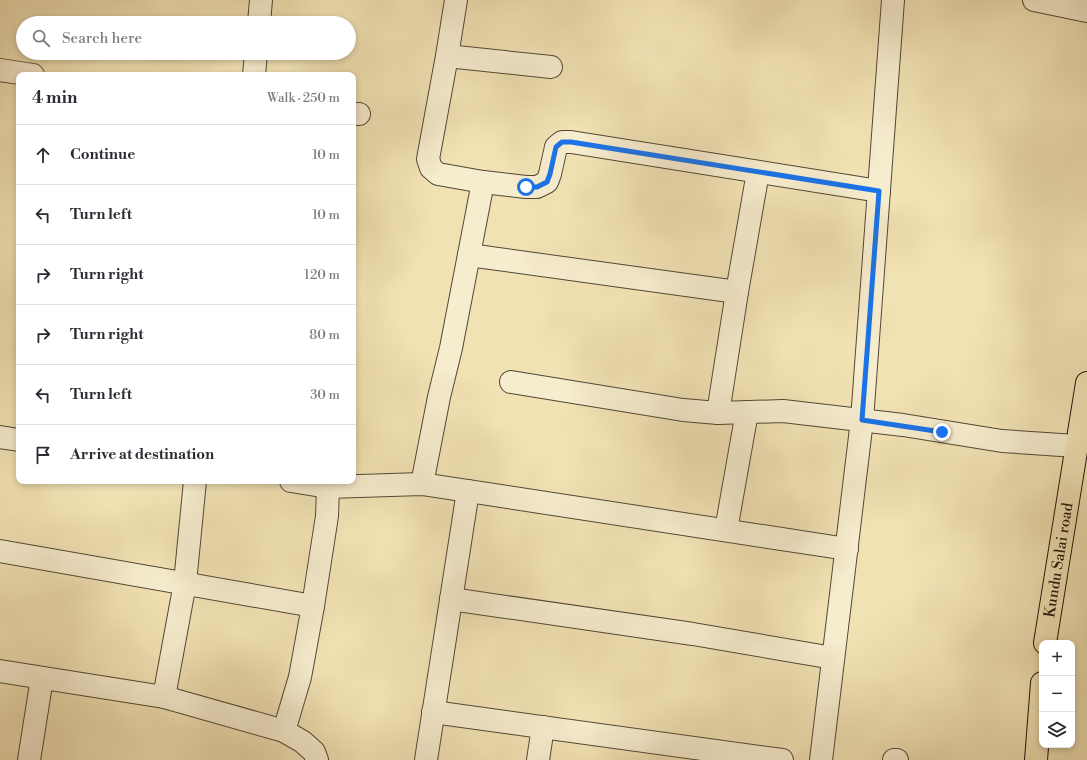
<!DOCTYPE html>
<html lang="en">
<head>
<meta charset="utf-8">
<style>
  body { margin:0; font-family:"Libre Bodoni",serif; background:#f7f7f7; color:#2b2b33 }
  .controls { position:absolute; right:12px; bottom:12px; display:grid; overflow:hidden; border-radius:8px; box-shadow:0 2px 6px #0003 }
  .controls button { width:36px; height:36px; display:grid; place-items:center; padding:0; border:0; border-bottom:1px solid #e1e1e2; background:#fff; color:#2b2b33; font:20px sans-serif }
  .stop { position:absolute; width:12px; height:12px; margin:-9px; border:3px solid #1a73e8; border-radius:50%; background:#fff }
  .stop.end { background:#1a73e8; border-color:#fff; box-shadow:0 1px 4px #0008 }
  .list { margin:0; padding:0; list-style:none }
  h2 { display:flex; justify-content:space-between; align-items:center; height:52px; margin:0; padding:0 16px; font-size:17px }
  h2 small { font-size:13px; font-weight:400; color:#7c7c81 }
  .list li { display:grid; grid-template-columns:26px 1fr auto; gap:12px; align-items:center; box-sizing:border-box; height:60px; padding:0 16px; border-top:1px solid #e1e1e2 }
  .list b { display:block; font-size:15px; white-space:nowrap }
  .list em { font-size:13px; font-style:normal; color:#7c7c81 }
  .icon { flex:none; width:22px; height:22px; fill:none; stroke:currentColor; stroke-width:2; stroke-linecap:round; stroke-linejoin:round }
  .map { position:relative; flex:none; width:1087px; height:760px; overflow:hidden }
  .search { position:absolute; background:#fff; box-shadow:0 2px 6px #0003; left:16px; top:16px; width:340px; height:44px; display:flex; align-items:center; gap:10px; box-sizing:border-box; padding:0 14px; border-radius:22px; color:#7c7c81; font-size:15px }
  .panel { position:absolute; background:#fff; box-shadow:0 2px 6px #0003; left:16px; top:72px; width:340px; height:412px; border-radius:8px }
  .map>svg:first-child { display:block }
  .lines { fill:none; stroke-linecap:round; stroke-linejoin:round }
  .minor-casing { stroke:#534835; stroke-width:24 }
  .major-casing { stroke:#1e150b; stroke-width:24 }
  .minor { stroke:#f6ecce; stroke-width:22 }
  .major { stroke:#f1e2b4; stroke-width:22 }
  .route { stroke:#1a73e8; stroke-width:5 }
  .labels { text-anchor:middle; stroke-width:4; stroke-linejoin:round; paint-order:stroke }
  .street-label { font-size:15px; fill:#1e150b; stroke:#f6ecce }
</style>
</head>
<body>
<div class="map">
<svg width="1087" height="760" viewBox="0 0 1087 760">
  <rect width="100%" height="100%" fill="#f1e2b4"/>
  <filter id="stains"><feTurbulence type="fractalNoise" baseFrequency=".005" numOctaves="4"/><feColorMatrix values="0 0 0 0 .2 0 0 0 0 .09 0 0 0 0 .02 0 0 0 .5 -.17"/></filter>
  <radialGradient id="worn" r=".72"><stop offset=".6" stop-color="#630" stop-opacity="0"/><stop offset="1" stop-color="#630" stop-opacity=".3"/></radialGradient>
  <g class="lines">
    <defs>
      <g id="minor">
        <path d="M 456,0 L 447,56 L 551,67"/>
        <path d="M 1034,0 L 1087,11"/>
        <path d="M 259,23 L 261,0"/>
        <path d="M 447,56 L 428,159 L 431,168 L 438,174 L 483,182 L 526,187 L 537,187 L 547,182 L 550,174 L 556,147 L 562,142 L 571,142 L 879,191"/>
        <path d="M 0,70 L 33,75"/>
        <path d="M 254,75 L 256,53"/>
        <path d="M 353,114 L 359,114"/>
        <path d="M 469,255 L 737,292"/>
        <path d="M 511,382 L 683,410 L 718,413 L 783,411 L 903,425 L 1002,441 L 1076,446"/>
        <path d="M 718,413 L 737,292 L 758,172"/>
        <path d="M 0,437 L 19,440"/>
        <path d="M 291,481 L 328,487 L 422,484 L 847,549"/>
        <path d="M 422,484 L 439,397 L 451,348 L 483,182"/>
        <path d="M 726,530 L 747,412"/>
        <path d="M 0,551 L 313,606"/>
        <path d="M 451,599 L 693,634 L 833,658"/>
        <path d="M 0,671 L 164,697 L 284,731"/>
        <path d="M 164,697 L 185,583 L 195,481"/>
        <path d="M 433,712 L 782,760"/>
        <path d="M 29,760 L 42,678"/>
        <path d="M 317,760 L 314,752 L 303,742 L 284,731 L 300,677 L 313,606 L 327,516 L 328,487"/>
        <path d="M 426,760 L 468,491"/>
        <path d="M 538,760 L 543,727"/>
        <path d="M 821,760 L 862,420 L 893,0"/>
        <path d="M 894,760 L 897,760"/>
      </g>
      <g id="major">
        <path id="s1" d="M 1045,643 L 1087,383"/>
        <path d="M 1036,760 L 1042,683"/>
      </g>
    </defs>
    <use href="#minor" class="minor-casing"/>
    <use href="#major" class="major-casing"/>
    <use href="#minor" class="minor"/>
    <use href="#major" class="major"/>
  </g>
  <g class="lines">
    <path class="route" d="M 526,187 L 537,187 L 547,182 L 550,174 L 556,147 L 562,142 L 571,142 L 879,191 L 862,420 L 942,432"/>
  </g>
  <g class="labels">
    <g class="street-label">
      <text dy="5" stroke="none"><textPath href="#s1" startOffset="84">Kundu Salai road</textPath></text>
    </g>
  </g>
  <rect width="100%" height="100%" filter="url(#stains)"/>
  <rect width="100%" height="100%" fill="url(#worn)"/>
</svg>
<div class="controls">
<button>+</button>
<button>−</button>
<button><svg class="icon" aria-label="layers" viewBox="0 0 24 24"><path d="M12 4l9 5-9 5-9-5zM3 14l9 5 9-5"/></svg></button>
</div>
<div class="stop" style="left:526px;top:187px"></div>
<div class="stop end" style="left:942px;top:432px"></div>
<div class="search"><svg class="icon" aria-label="search" viewBox="0 0 24 24"><circle cx="10" cy="10" r="6"/><path d="M15 15l6 6"/></svg>Search here</div>
<section class="panel">
<h2>4 min<small>Walk · 250 m</small></h2>
<ul class="list">
<li><svg class="icon" aria-label="ahead" viewBox="0 0 24 24"><path d="M12 20V5M6 11l6-6 6 6"/></svg><div><b>Continue</b></div><em>10 m</em></li>
<li><svg class="icon" aria-label="left" viewBox="0 0 24 24"><path d="M17 20v-9H6M10 6l-5 5 5 5"/></svg><div><b>Turn left</b></div><em>10 m</em></li>
<li><svg class="icon" aria-label="right" viewBox="0 0 24 24"><path d="M7 20v-9h11M14 6l5 5-5 5"/></svg><div><b>Turn right</b></div><em>120 m</em></li>
<li><svg class="icon" aria-label="right" viewBox="0 0 24 24"><path d="M7 20v-9h11M14 6l5 5-5 5"/></svg><div><b>Turn right</b></div><em>80 m</em></li>
<li><svg class="icon" aria-label="left" viewBox="0 0 24 24"><path d="M17 20v-9H6M10 6l-5 5 5 5"/></svg><div><b>Turn left</b></div><em>30 m</em></li>
<li><svg class="icon" aria-label="arrive" viewBox="0 0 24 24"><path d="M6 21V4h12l-3 4 3 4H6"/></svg><div><b>Arrive at destination</b></div></li>
</ul>
</section>
</div>
</body>
</html>
